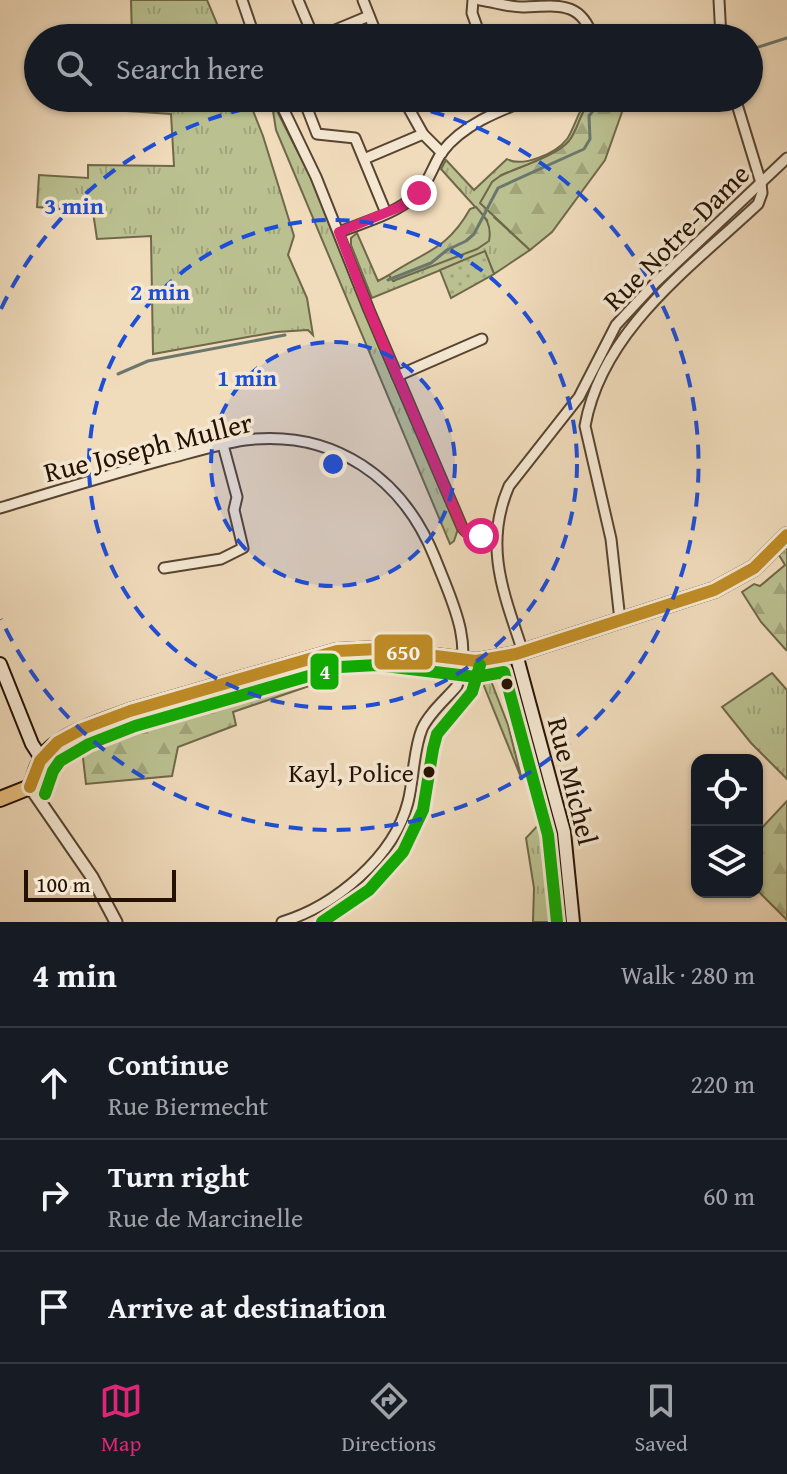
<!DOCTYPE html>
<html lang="en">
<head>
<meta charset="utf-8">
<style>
  body { margin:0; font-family:"Gentium Book Plus",serif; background:#242831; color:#f1f3f6 }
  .controls { position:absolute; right:24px; bottom:24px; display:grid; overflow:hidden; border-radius:16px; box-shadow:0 2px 6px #0004 }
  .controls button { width:72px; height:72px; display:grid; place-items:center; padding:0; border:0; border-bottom:2px solid #363941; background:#171b24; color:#f1f3f6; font:40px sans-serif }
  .scale { position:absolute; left:24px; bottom:20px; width:152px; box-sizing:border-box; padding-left:8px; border:4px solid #241102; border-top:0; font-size:22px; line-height:28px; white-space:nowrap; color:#241102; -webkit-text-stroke:6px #f5e8d3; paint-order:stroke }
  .stop { position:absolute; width:24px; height:24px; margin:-18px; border:6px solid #db2777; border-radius:50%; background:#fff }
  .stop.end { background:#db2777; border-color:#fff; box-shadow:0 2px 8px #0008 }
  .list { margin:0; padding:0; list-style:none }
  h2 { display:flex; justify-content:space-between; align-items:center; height:104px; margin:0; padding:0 32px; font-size:34px }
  h2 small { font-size:26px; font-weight:400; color:#9ea1a6 }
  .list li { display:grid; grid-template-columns:52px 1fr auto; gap:24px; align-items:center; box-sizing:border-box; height:112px; padding:0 32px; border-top:2px solid #363941 }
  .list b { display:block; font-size:30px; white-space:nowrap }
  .list p { margin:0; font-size:26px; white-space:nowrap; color:#9ea1a6 }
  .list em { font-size:26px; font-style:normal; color:#9ea1a6 }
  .icon { flex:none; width:44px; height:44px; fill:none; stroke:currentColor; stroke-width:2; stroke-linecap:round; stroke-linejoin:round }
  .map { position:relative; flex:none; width:787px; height:922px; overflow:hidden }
  .search { position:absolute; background:#171b24; box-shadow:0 2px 6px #0004; left:24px; right:24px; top:24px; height:88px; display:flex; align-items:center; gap:20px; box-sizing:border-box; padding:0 28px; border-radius:44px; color:#9ea1a6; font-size:30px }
  .sheet { height:440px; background:#171b24 }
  nav { display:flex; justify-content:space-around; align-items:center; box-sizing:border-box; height:112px; border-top:2px solid #363941; background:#171b24; font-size:22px; color:#9ea1a6 }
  nav a { display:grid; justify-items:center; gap:4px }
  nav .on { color:#db2777 }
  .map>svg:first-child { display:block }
  .grass { fill:url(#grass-tufts); stroke:#6f6849; stroke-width:2 }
  .forest { fill:url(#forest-firs); stroke:#6f6849; stroke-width:2 }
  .garden { fill:url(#garden-dots); stroke:#6f6849; stroke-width:2 }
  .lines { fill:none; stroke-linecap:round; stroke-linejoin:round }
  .stream { stroke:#6b776d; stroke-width:3 }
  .minor-casing { stroke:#574430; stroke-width:13 }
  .tertiary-casing { stroke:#574430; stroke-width:15 }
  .secondary-casing { stroke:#241102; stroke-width:16 }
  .primary-casing { stroke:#241102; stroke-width:18 }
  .minor { stroke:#f5e8d3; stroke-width:9 }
  .tertiary { stroke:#f5e8d3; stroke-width:11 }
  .secondary { stroke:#f5e8d3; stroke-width:12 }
  .primary { stroke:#e8be7e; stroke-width:14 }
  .bus-1-casing { stroke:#f5e8d3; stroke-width:18 }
  .bus-2-casing { stroke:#f5e8d3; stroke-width:18 }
  .bus-1 { stroke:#bf8c25; stroke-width:12 }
  .bus-2 { stroke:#0dac01; stroke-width:12 }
  .route { stroke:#db2777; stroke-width:10 }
  .ring { fill:none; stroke:#1d4ed8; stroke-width:4; stroke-dasharray:14 10 }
  .bus-dot { fill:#241102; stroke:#f5e8d3; stroke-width:3 }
  .labels { text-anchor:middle; stroke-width:7; stroke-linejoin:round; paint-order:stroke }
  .bus-label { font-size:26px; fill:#241102; stroke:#f5e8d3; text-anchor:end }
  .street-label { font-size:28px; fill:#241102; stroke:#f5e8d3 }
  .centre { fill:#1d4ed8; stroke:#f5e8d3; stroke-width:4 }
  .ring-label { font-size:24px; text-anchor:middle; font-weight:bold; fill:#1d4ed8; stroke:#f5e8d3; stroke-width:7; stroke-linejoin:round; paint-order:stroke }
  .line-badge { stroke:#f5e8d3; stroke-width:3 }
  .badge-label { font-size:22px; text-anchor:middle; font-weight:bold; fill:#fff }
</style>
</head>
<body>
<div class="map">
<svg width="787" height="922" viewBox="0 0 787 922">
  <defs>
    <pattern id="grass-tufts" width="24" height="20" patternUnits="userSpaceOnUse" patternTransform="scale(2)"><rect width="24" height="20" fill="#bac090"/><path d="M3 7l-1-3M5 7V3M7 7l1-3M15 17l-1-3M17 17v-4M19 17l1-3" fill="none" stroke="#a0a47b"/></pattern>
    <pattern id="forest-firs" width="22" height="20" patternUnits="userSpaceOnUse" patternTransform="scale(2)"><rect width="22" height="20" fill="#bac090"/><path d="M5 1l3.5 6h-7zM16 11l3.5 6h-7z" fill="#a0a47b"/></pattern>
    <pattern id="garden-dots" width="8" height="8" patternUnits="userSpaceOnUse" patternTransform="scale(2)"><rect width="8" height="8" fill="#bac090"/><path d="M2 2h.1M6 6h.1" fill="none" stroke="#a0a47b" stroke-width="1.8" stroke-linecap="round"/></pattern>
  </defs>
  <rect width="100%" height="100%" fill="#f0dbbb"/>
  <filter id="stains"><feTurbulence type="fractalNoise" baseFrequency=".0025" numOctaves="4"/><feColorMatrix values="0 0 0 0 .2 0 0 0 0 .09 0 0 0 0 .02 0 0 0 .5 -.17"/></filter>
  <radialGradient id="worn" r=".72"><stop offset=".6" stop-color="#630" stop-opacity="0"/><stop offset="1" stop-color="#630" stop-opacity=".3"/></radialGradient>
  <g class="grass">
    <path d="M 131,0 L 207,0 L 223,38 L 132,38 Z"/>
    <path d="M 82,98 L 248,98 L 263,136 L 294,236 L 288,255 L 307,298 L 313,335 L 308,330 L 276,332 L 153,354 L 151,236 L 97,239 L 93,212 L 37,207 L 39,175 L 88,178 L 88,165 L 174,166 L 171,114 L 82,108 Z"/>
    <path d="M 588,98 L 595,98 C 579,110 580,127 569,141 C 556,156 519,167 500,176 L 494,217 L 530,250 L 494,274 L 485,252 L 372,298 L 351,245 L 351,238 L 357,233 L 378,281 L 389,275 L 394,281 L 487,220 L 441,169 L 446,160 L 474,190 L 507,159 C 523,168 556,153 567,139 C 574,129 578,111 588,98 Z"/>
    <path d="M 276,109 L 312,180 L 378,345 L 458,529 L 454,541 L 450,544 L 276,130 L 273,111 Z"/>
    <path d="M 488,673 L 508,725 L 522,780 L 480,676 Z"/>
    <path d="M 772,673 L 787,690 L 787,779 L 751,743 L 722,707 Z"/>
    <path d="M 546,806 L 553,807 L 563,845 L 567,922 L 533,922 L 534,888 L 526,838 L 543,820 Z"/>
  </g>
  <g class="forest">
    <path d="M 595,98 L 627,98 L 605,160 L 552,232 L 530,250 L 480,203 L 492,182 L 500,176 C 519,167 556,156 569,141 C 580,127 579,110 595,98 Z"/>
    <path d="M 476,207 C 486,218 492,225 489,241 L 477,249 L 393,281 L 389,275 C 425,251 447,250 470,209 Z"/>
    <path d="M 787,545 L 787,648 L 786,650 L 761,622 L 742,592 L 754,584 L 760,586 L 785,565 L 779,555 Z"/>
    <path d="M 378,657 L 403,659 L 350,672 L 233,712 L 236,725 L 178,747 L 172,776 L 86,784 L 81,741 C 172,707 282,665 378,657 Z"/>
    <path d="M 787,801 L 787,920 L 757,890 L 757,833 Z"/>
  </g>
  <path class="garden" d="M 485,251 L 494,274 L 451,298 L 440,270 Z"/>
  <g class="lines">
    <g class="stream">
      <path d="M 749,50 L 787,38"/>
      <path d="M 388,280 L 431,263 L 447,250 L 466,241 L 474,234 L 498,188 L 584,149 L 590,139 L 589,116 L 595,108 L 617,98"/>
      <path d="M 118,374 L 148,361 L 285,335"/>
    </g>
    <defs>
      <g id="minor">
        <path d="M 242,0 L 255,38"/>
        <path d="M 298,0 L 314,38"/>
        <path d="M 363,0 L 378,38"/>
        <path d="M 473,0 L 472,13 L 481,38"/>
        <path d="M 480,0 C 495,2 511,8 525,7 C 557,6 581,0 593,38"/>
        <path d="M 719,0 L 721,38"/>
        <path d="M 316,38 L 369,16"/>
        <path d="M 278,98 L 316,177 L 369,310 L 462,527 C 471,540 482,536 497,533"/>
        <path d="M 303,98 L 317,134 L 355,138 L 386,213"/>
        <path d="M 403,98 L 423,134 L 442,153"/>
        <path d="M 364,159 L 423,134"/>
        <path d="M 339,232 C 365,222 396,214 417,194 C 429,183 433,165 442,152 C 463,124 501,110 532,98"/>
        <path d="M 397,376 L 482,339"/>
        <path d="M 0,508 C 54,492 108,475 163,460 C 190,453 218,444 245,440 C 334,429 403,478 435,558 C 451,599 474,642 457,686 C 446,699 429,713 422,729 C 413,751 414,779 408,802 C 394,857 335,906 282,922"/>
        <path d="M 164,568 L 221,559 L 243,548 L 234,510 L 237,497 L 223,445"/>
        <path d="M 620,620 L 611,539 L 585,426 C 602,330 691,267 758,204 L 762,193 L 761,183 L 735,98"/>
        <path d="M 523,652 C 504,594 483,546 509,486 L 579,397 L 616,325 L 656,282 L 787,158"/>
      </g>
      <path id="tertiary" d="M 30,787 L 92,877 L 116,922"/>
      <g id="secondary">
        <path d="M 516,654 L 564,832 L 573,922"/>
        <path d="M 0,664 L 32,744 L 41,758"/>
      </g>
      <path id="primary" d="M 0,799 L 30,787 C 35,777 36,766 42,758 C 56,735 106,720 130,711 L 337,651 L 378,649 L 476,661 L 516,654 L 714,590 L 754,568 L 787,535"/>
    </defs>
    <use href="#minor" class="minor-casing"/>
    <use href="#tertiary" class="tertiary-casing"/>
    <use href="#secondary" class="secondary-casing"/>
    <use href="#primary" class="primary-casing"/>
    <use href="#minor" class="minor"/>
    <use href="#tertiary" class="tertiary"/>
    <use href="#secondary" class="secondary"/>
    <use href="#primary" class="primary"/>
    <defs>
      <path id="bus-1" d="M 30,787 L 40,761 L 58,742 L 82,729 L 130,711 L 337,651 L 378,649 L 476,661 L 516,654 L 714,590 L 754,568 L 787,535"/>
      <g id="bus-2">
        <path d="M 45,794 L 53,771 L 60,761 L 89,744 L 135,726 L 340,667 L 377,665 L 476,677 L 504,672 L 548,835 L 557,922"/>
        <path d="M 322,922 L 369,890 L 403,852 L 423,810 L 433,749 L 437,734 L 472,692 L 480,665"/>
      </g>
    </defs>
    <use href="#bus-1" class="bus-1-casing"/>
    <use href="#bus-2" class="bus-2-casing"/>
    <use href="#bus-1" class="bus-1"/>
    <use href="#bus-2" class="bus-2"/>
  </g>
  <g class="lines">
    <path class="route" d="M 419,193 L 402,206 L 339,232 L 369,310 L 462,527 L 467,534 L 481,536"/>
  </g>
  <circle cx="333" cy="464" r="122" fill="#1d4ed8" fill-opacity=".12"/>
  <g class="ring">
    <circle cx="333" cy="464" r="122"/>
    <circle cx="333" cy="464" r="244"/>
    <path d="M1 309A366 366 0 0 1 330 98M336 98A366 366 0 1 1 1 619"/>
  </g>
  <g class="bus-dot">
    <circle cx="507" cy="684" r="7"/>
    <circle cx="429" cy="772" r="7"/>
  </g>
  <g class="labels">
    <g class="bus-label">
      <text x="414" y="782">Kayl, Police</text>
    </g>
    <g class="street-label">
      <text transform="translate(676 237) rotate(-45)" y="10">Rue Notre-Dame</text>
      <text transform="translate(148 447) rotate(-14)" y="10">Rue Joseph Muller</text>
      <text transform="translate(573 781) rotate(76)" y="10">Rue Michel</text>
    </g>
  </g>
  <circle cx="333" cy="464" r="12" class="centre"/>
  <g class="ring-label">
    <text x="74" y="214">3 min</text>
    <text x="160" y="300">2 min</text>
    <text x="247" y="386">1 min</text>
  </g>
  <g class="line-badge">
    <rect x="373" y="633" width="61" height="38" rx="8" fill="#bf8c25"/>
    <rect x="309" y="652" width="31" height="39" rx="8" fill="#0dac01"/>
  </g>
  <g class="badge-label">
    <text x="403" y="660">650</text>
    <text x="325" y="679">4</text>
  </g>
  <rect width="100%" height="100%" filter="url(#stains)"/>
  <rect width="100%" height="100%" fill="url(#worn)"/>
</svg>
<div class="controls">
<button><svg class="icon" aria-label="locate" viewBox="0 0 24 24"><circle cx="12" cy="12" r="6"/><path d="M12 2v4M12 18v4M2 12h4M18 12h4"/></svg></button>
<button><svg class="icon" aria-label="layers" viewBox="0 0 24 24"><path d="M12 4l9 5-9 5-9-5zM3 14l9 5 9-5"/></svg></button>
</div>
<div class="scale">100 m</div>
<div class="stop" style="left:481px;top:536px"></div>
<div class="stop end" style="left:419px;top:193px"></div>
<div class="search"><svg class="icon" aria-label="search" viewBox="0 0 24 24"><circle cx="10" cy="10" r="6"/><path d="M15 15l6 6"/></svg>Search here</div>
</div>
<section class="sheet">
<h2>4 min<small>Walk · 280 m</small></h2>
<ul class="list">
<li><svg class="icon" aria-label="ahead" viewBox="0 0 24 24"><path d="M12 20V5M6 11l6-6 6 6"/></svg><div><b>Continue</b><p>Rue Biermecht</p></div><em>220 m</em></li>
<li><svg class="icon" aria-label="right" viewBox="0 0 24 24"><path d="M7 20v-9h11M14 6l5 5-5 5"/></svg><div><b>Turn right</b><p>Rue de Marcinelle</p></div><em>60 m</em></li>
<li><svg class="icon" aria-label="arrive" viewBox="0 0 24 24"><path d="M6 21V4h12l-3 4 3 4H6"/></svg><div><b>Arrive at destination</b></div></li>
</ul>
</section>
<nav>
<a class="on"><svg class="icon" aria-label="map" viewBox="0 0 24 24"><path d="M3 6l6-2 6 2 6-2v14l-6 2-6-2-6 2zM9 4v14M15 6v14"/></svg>Map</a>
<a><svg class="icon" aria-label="directions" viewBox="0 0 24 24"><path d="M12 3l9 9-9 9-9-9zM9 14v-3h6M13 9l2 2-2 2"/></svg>Directions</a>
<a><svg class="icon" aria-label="saved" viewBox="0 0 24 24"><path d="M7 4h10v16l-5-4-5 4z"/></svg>Saved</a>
</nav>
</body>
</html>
